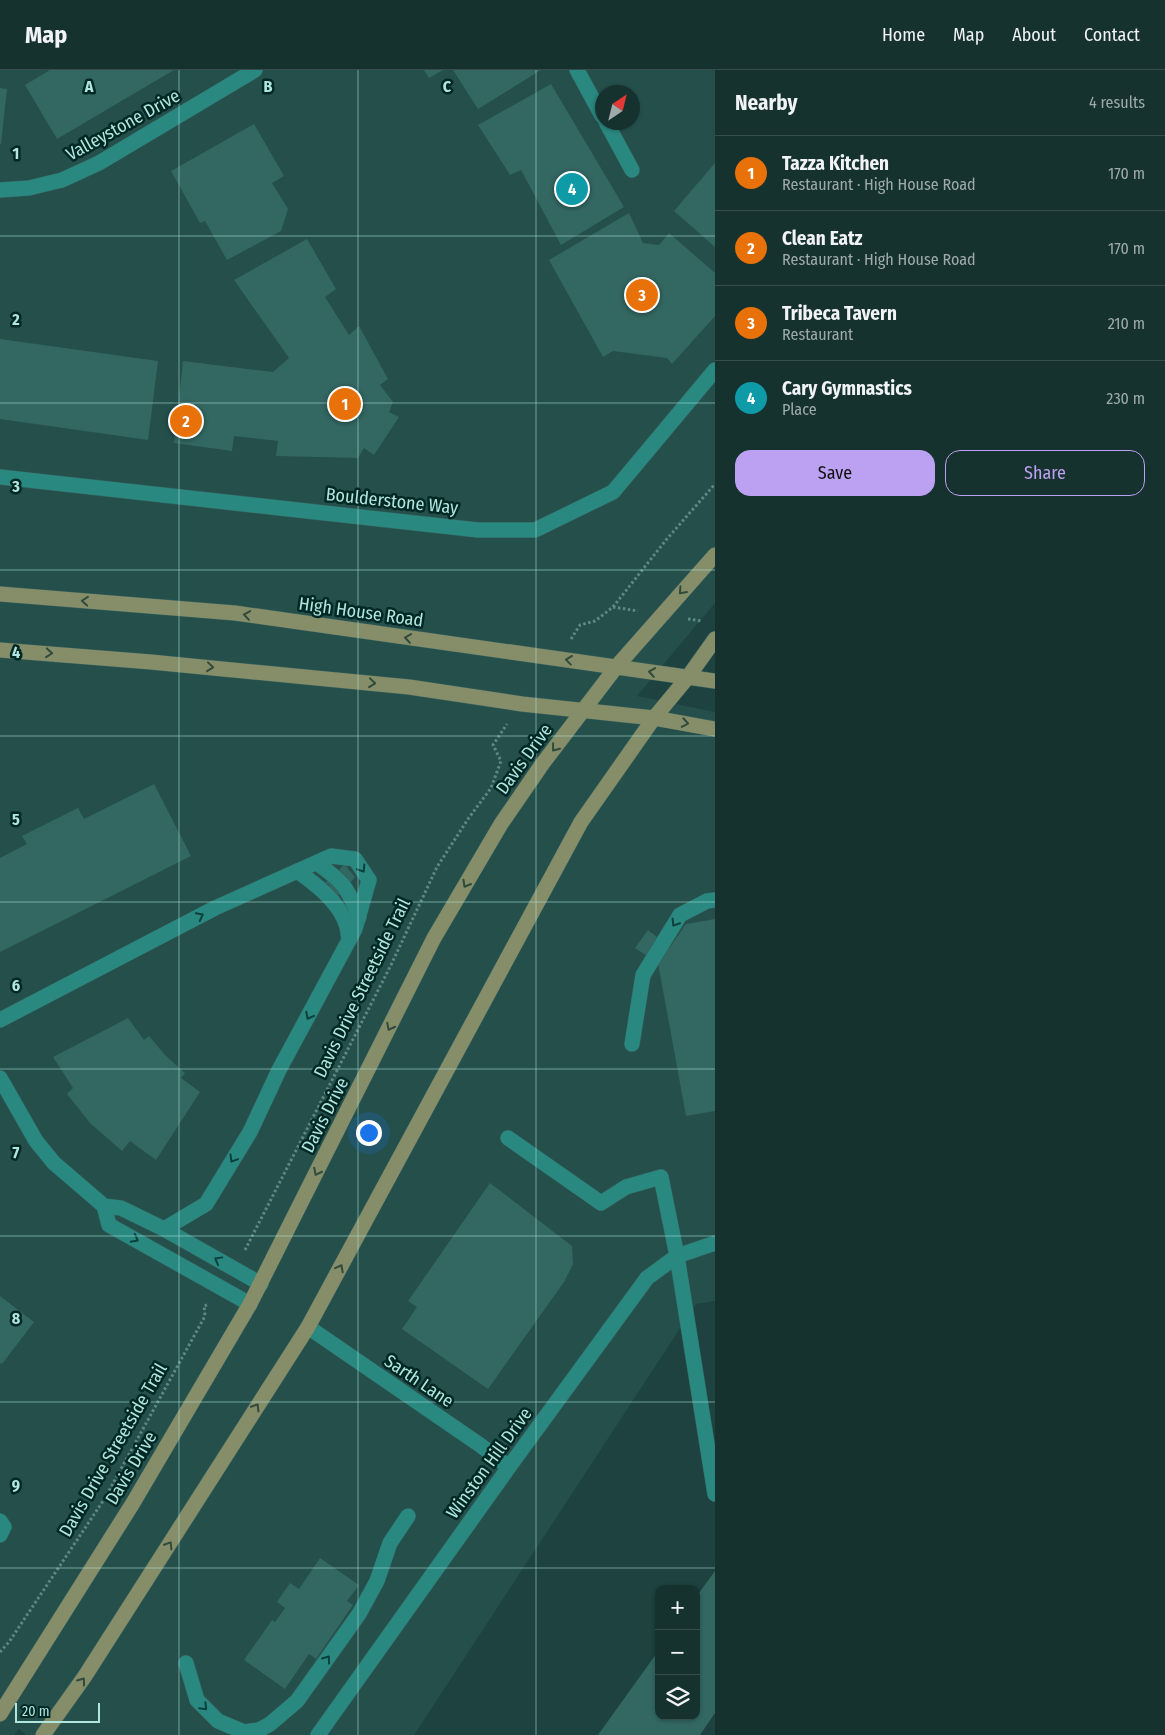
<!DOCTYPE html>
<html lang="en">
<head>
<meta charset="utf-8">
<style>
  body { margin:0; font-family:"Fira Sans Condensed",sans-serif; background:#233e3b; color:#f1f3f6 }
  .controls { position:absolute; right:15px; bottom:15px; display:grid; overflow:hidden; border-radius:10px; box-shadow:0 1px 4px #0004 }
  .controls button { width:45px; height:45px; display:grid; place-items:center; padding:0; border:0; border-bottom:1px solid #354d4b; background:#16322f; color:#f1f3f6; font:25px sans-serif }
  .compass { position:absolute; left:595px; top:15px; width:45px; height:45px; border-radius:50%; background:#16322f; box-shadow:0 1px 4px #0004; rotate:35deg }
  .scale { position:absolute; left:15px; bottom:12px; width:85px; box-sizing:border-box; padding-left:5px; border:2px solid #b1e5df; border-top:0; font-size:14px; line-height:18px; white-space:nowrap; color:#b1e5df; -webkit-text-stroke:4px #012825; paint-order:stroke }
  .you { position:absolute; left:368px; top:1062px; width:18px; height:18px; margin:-12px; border:4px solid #fff; border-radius:50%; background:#1a73e8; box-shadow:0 0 0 8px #1a73e833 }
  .badge { display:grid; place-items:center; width:32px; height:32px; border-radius:50%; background:#bca0f2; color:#fff; font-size:16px; font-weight:700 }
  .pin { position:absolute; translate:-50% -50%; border:2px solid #fff; box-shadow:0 1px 5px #0006 }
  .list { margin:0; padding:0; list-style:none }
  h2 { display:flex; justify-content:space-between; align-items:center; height:65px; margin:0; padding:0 20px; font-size:21px }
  h2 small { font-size:16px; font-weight:400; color:#9eaaaa }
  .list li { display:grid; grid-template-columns:32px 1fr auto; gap:15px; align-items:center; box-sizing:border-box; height:75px; padding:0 20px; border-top:1px solid #354d4b }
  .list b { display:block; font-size:19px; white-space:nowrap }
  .list p { margin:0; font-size:16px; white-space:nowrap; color:#9eaaaa }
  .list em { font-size:16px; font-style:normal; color:#9eaaaa }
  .actions { display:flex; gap:10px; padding:15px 20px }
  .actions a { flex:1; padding:11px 0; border:1px solid #bca0f2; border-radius:15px; text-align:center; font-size:18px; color:#bca0f2 }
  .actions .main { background:#bca0f2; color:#111 }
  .icon { flex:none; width:28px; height:28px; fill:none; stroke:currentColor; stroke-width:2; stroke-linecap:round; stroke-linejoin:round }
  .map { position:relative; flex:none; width:715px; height:1665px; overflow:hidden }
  header { display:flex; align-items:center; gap:30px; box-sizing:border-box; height:70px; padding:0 25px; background:#16322f; border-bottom:1px solid #354d4b }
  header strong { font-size:24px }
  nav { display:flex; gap:28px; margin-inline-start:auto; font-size:18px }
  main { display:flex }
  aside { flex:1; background:#16322f }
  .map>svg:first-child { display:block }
  .built { fill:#254f4b; fill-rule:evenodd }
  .building { fill:#336762 }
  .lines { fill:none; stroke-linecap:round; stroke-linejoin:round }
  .minor-casing { stroke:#36615d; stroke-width:16 }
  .major-casing { stroke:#36615d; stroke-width:16 }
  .path { stroke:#5d8884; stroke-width:3; stroke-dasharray:2.5 2.5; stroke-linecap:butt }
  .minor { stroke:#298880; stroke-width:15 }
  .major { stroke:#868d69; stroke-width:15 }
  .oneway { stroke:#304b3d }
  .oneway2 { stroke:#0b403c }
  .grid { fill:none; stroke:#b1e5df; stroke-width:1; stroke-opacity:0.55 }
  .labels { text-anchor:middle; stroke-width:5; stroke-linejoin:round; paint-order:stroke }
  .street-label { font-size:18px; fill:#b1e5df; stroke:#012825 }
  .grid-label { font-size:16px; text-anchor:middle; font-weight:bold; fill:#b1e5df; stroke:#012825; stroke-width:5; stroke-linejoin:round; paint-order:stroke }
</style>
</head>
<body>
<header>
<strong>Map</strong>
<nav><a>Home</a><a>Map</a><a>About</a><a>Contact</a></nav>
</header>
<main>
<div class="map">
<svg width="715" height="1665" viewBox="0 0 715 1665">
  <rect width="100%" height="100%" fill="#1d423f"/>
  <path class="built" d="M 0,0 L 715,0 L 715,533 L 637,626 L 715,642 L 715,1231 L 696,1234 L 414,1665 L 26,1665 L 19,1659 L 14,1665 L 0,1665 ZM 602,22 L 632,22 L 632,52 L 602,52 Z"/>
  <g class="building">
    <path d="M 50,0 L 174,0 L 57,69 L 25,15 Z"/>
    <path d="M 424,0 L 443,0 L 429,8 Z"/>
    <path d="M 453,0 L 541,0 L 478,39 Z"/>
    <path d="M 551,14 L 624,137 L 561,175 L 521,100 L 510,105 L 478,55 Z"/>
    <path d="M 0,18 L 7,19 L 1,74 L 0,74 Z"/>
    <path d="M 254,54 L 284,106 L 272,113 L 288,139 L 281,161 L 227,190 L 205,151 L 200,153 L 171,101 Z"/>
    <path d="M 715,93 L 715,177 L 674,141 Z"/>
    <path d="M 629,143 L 643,173 L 659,175 L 669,163 L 715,203 L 715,246 L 672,294 L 667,288 L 613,281 L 603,287 L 549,190 Z"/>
    <path d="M 307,169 L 336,219 L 325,227 L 349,265 L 359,256 L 388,309 L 380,315 L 393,332 L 389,342 L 399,347 L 374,385 L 364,378 L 358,388 L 276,386 L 278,371 L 234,366 L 232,381 L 174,373 L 183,291 L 273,302 L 289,288 L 234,210 Z"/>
    <path d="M 0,269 L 158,291 L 148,370 L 0,349 Z"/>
    <path d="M 154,714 L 191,786 L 0,882 L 0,788 L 27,774 L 22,766 L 78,738 L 84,749 Z"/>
    <path d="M 344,794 L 355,807 L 348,815 L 339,800 Z"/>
    <path d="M 331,808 L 344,821 L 334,829 L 326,821 L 329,815 L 325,813 Z"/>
    <path d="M 715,849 L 715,1041 L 686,1046 L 658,893 L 635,878 L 648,860 L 670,877 L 686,854 Z"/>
    <path d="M 128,948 L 144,970 L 149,966 L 165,985 L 185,1003 L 181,1008 L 200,1022 L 156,1090 L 130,1071 L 122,1081 L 90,1053 L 67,1024 L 73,1018 L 53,987 Z"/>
    <path d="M 490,1113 L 572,1176 L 573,1194 L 564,1212 L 488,1319 L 402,1259 L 417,1237 L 408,1231 Z"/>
    <path d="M 0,1226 L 34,1252 L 2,1294 L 0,1293 Z"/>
    <path d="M 320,1488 L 359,1515 L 347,1531 L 353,1535 L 316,1589 L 309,1584 L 285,1619 L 244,1590 L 272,1550 L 275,1552 L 285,1538 L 277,1532 L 290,1513 L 299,1519 Z"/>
    <path d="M 715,1501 L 715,1643 L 700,1665 L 598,1665 L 659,1580 L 659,1646 L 696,1646 L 696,1527 Z"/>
  </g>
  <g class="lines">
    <defs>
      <g id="minor">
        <path d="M 577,0 L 602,46"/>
        <path d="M 606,52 L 632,100"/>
        <path d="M 0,120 L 29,118 L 62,110 L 99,93 L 255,0"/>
        <path d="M 0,407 L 478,460 L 535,460 L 613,422 L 715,300"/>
        <path d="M 317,793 C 343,812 347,816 359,847"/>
        <path d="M 297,801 C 316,814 339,832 346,854 C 348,859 348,865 349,870"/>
        <path d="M 0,950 L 215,838 L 331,786 L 355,789 L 369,810 L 355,859 L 279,1000 L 250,1062 L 206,1134 L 164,1159"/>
        <path d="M 632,974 L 643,905 L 680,845 L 707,831 L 715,830"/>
        <path d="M 0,1008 L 36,1071 L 54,1093 L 104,1136 L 121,1138 L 164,1159 L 261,1214"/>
        <path d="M 508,1068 L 601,1133 L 626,1117 L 661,1107 L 677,1186 L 715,1424"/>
        <path d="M 104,1136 L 109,1155 L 250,1234"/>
        <path d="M 308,1257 L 480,1375 L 509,1397"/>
        <path d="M 0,1451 L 4,1457 L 0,1465"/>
        <path d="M 186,1593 L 197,1630 L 218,1651 L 244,1662 L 259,1660 L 270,1654 L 297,1631 L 359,1544 L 377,1511 L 390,1473 L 408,1446"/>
        <path d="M 318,1665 L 509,1397 L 647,1208 L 677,1186 L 715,1173"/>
      </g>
      <g id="major">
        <path d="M 0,524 L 235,543 L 715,611"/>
        <path d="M 0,580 L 151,592 L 409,617 L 522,634 L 654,648 L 715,659"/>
        <path d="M 0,1644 L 133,1433 L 250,1234 L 434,868 L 501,754 L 543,693 L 617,596 L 715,485"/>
        <path d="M 43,1665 L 85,1606 L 308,1257 L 581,752 L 654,648 L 688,607 L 715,569"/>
      </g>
    </defs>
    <use href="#minor" class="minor-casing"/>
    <use href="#major" class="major-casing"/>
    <g class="path">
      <path d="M 613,537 L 638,541"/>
      <path d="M 688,549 L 702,551"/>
      <path d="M 571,569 L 580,555 L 595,551 L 613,537 L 666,470 L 715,414"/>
      <path d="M 245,1180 L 391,895 L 437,797 L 468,749 L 491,718 L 501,691 L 493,675 L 507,654"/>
      <path d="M 0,1582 L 9,1572 L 105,1428 L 205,1246 L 204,1236 L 207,1235"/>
    </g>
    <use href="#minor" class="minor"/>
    <use href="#major" class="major"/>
  </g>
  <defs><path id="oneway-chevron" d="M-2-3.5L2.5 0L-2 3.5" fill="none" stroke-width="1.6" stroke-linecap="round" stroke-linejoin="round" transform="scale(1.25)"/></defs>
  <g class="oneway">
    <use href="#oneway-chevron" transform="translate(682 521) rotate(132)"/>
    <use href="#oneway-chevron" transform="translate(85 531) rotate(-175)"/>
    <use href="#oneway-chevron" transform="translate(247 545) rotate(-172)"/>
    <use href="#oneway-chevron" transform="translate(408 568) rotate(-172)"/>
    <use href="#oneway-chevron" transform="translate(49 583) rotate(5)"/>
    <use href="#oneway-chevron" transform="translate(569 590) rotate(-173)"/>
    <use href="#oneway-chevron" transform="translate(210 597) rotate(6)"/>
    <use href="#oneway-chevron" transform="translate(652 602) rotate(-171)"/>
    <use href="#oneway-chevron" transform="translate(372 613) rotate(6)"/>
    <use href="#oneway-chevron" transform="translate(685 653) rotate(10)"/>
    <use href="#oneway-chevron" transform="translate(555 678) rotate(128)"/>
    <use href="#oneway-chevron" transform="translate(466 814) rotate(120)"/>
    <use href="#oneway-chevron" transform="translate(390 957) rotate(117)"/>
    <use href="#oneway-chevron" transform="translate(317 1102) rotate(117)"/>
    <use href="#oneway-chevron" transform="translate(340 1198) rotate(-62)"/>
    <use href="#oneway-chevron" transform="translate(256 1337) rotate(-58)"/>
    <use href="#oneway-chevron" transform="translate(169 1475) rotate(-58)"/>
    <use href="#oneway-chevron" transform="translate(82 1611) rotate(-54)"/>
  </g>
  <g class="oneway2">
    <use href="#oneway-chevron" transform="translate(362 799) rotate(57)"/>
    <use href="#oneway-chevron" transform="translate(200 846) rotate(-27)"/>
    <use href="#oneway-chevron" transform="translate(675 853) rotate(122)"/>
    <use href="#oneway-chevron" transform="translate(309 946) rotate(118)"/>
    <use href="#oneway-chevron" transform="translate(233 1089) rotate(121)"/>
    <use href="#oneway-chevron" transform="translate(135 1169) rotate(28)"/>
    <use href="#oneway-chevron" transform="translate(218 1190) rotate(-151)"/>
    <use href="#oneway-chevron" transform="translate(327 1589) rotate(-54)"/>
    <use href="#oneway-chevron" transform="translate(204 1637) rotate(45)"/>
  </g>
  <path class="grid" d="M 179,0 L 179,1665M 358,0 L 358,1665M 536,0 L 536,1665M 0,166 L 715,166M 0,333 L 715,333M 0,500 L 715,500M 0,666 L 715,666M 0,832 L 715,832M 0,999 L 715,999M 0,1166 L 715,1166M 0,1332 L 715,1332M 0,1498 L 715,1498"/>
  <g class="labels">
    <g class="street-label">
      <text transform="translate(123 55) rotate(-29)" y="6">Valleystone Drive</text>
      <text transform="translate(392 431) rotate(6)" y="6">Boulderstone Way</text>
      <text transform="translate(361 542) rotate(8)" y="6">High House Road</text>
      <text transform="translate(524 689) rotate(-54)" y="6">Davis Drive</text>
      <text transform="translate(362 918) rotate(-64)" y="6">Davis Drive Streetside Trail</text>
      <text transform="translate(325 1045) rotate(-63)" y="6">Davis Drive</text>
      <text transform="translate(419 1311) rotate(34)" y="6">Sarth Lane</text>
      <text transform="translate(113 1380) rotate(-60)" y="6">Davis Drive Streetside Trail</text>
      <text transform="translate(489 1393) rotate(-54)" y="6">Winston Hill Drive</text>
      <text transform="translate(131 1398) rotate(-59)" y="6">Davis Drive</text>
    </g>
  </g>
  <g class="grid-label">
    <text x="89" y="22">A</text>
    <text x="268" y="22">B</text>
    <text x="447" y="22">C</text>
    <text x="16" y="89">1</text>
    <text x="16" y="255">2</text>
    <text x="16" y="422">3</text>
    <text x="16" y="588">4</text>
    <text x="16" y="755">5</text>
    <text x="16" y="921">6</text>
    <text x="16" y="1088">7</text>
    <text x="16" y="1254">8</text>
    <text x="16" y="1421">9</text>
  </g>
</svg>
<div class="controls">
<button>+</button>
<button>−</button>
<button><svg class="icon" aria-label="layers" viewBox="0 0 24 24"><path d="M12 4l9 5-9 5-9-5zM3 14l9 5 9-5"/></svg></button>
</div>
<svg class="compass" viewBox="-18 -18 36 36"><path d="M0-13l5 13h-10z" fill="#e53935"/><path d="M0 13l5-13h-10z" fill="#9eaaaa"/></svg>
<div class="scale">20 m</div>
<div class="you"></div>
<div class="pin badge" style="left:345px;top:334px;background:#e8710a">1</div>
<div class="pin badge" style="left:186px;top:351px;background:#e8710a">2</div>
<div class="pin badge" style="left:642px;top:225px;background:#e8710a">3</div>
<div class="pin badge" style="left:572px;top:119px;background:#0f9aa8">4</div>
</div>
<aside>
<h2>Nearby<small>4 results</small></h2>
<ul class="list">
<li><span class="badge" style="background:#e8710a">1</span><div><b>Tazza Kitchen</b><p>Restaurant · High House Road</p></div><em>170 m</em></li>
<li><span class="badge" style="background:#e8710a">2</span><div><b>Clean Eatz</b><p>Restaurant · High House Road</p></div><em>170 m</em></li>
<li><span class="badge" style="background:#e8710a">3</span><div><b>Tribeca Tavern</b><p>Restaurant</p></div><em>210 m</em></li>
<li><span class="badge" style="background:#0f9aa8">4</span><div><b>Cary Gymnastics</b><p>Place</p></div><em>230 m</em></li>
</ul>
<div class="actions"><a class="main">Save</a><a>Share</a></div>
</aside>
</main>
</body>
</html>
